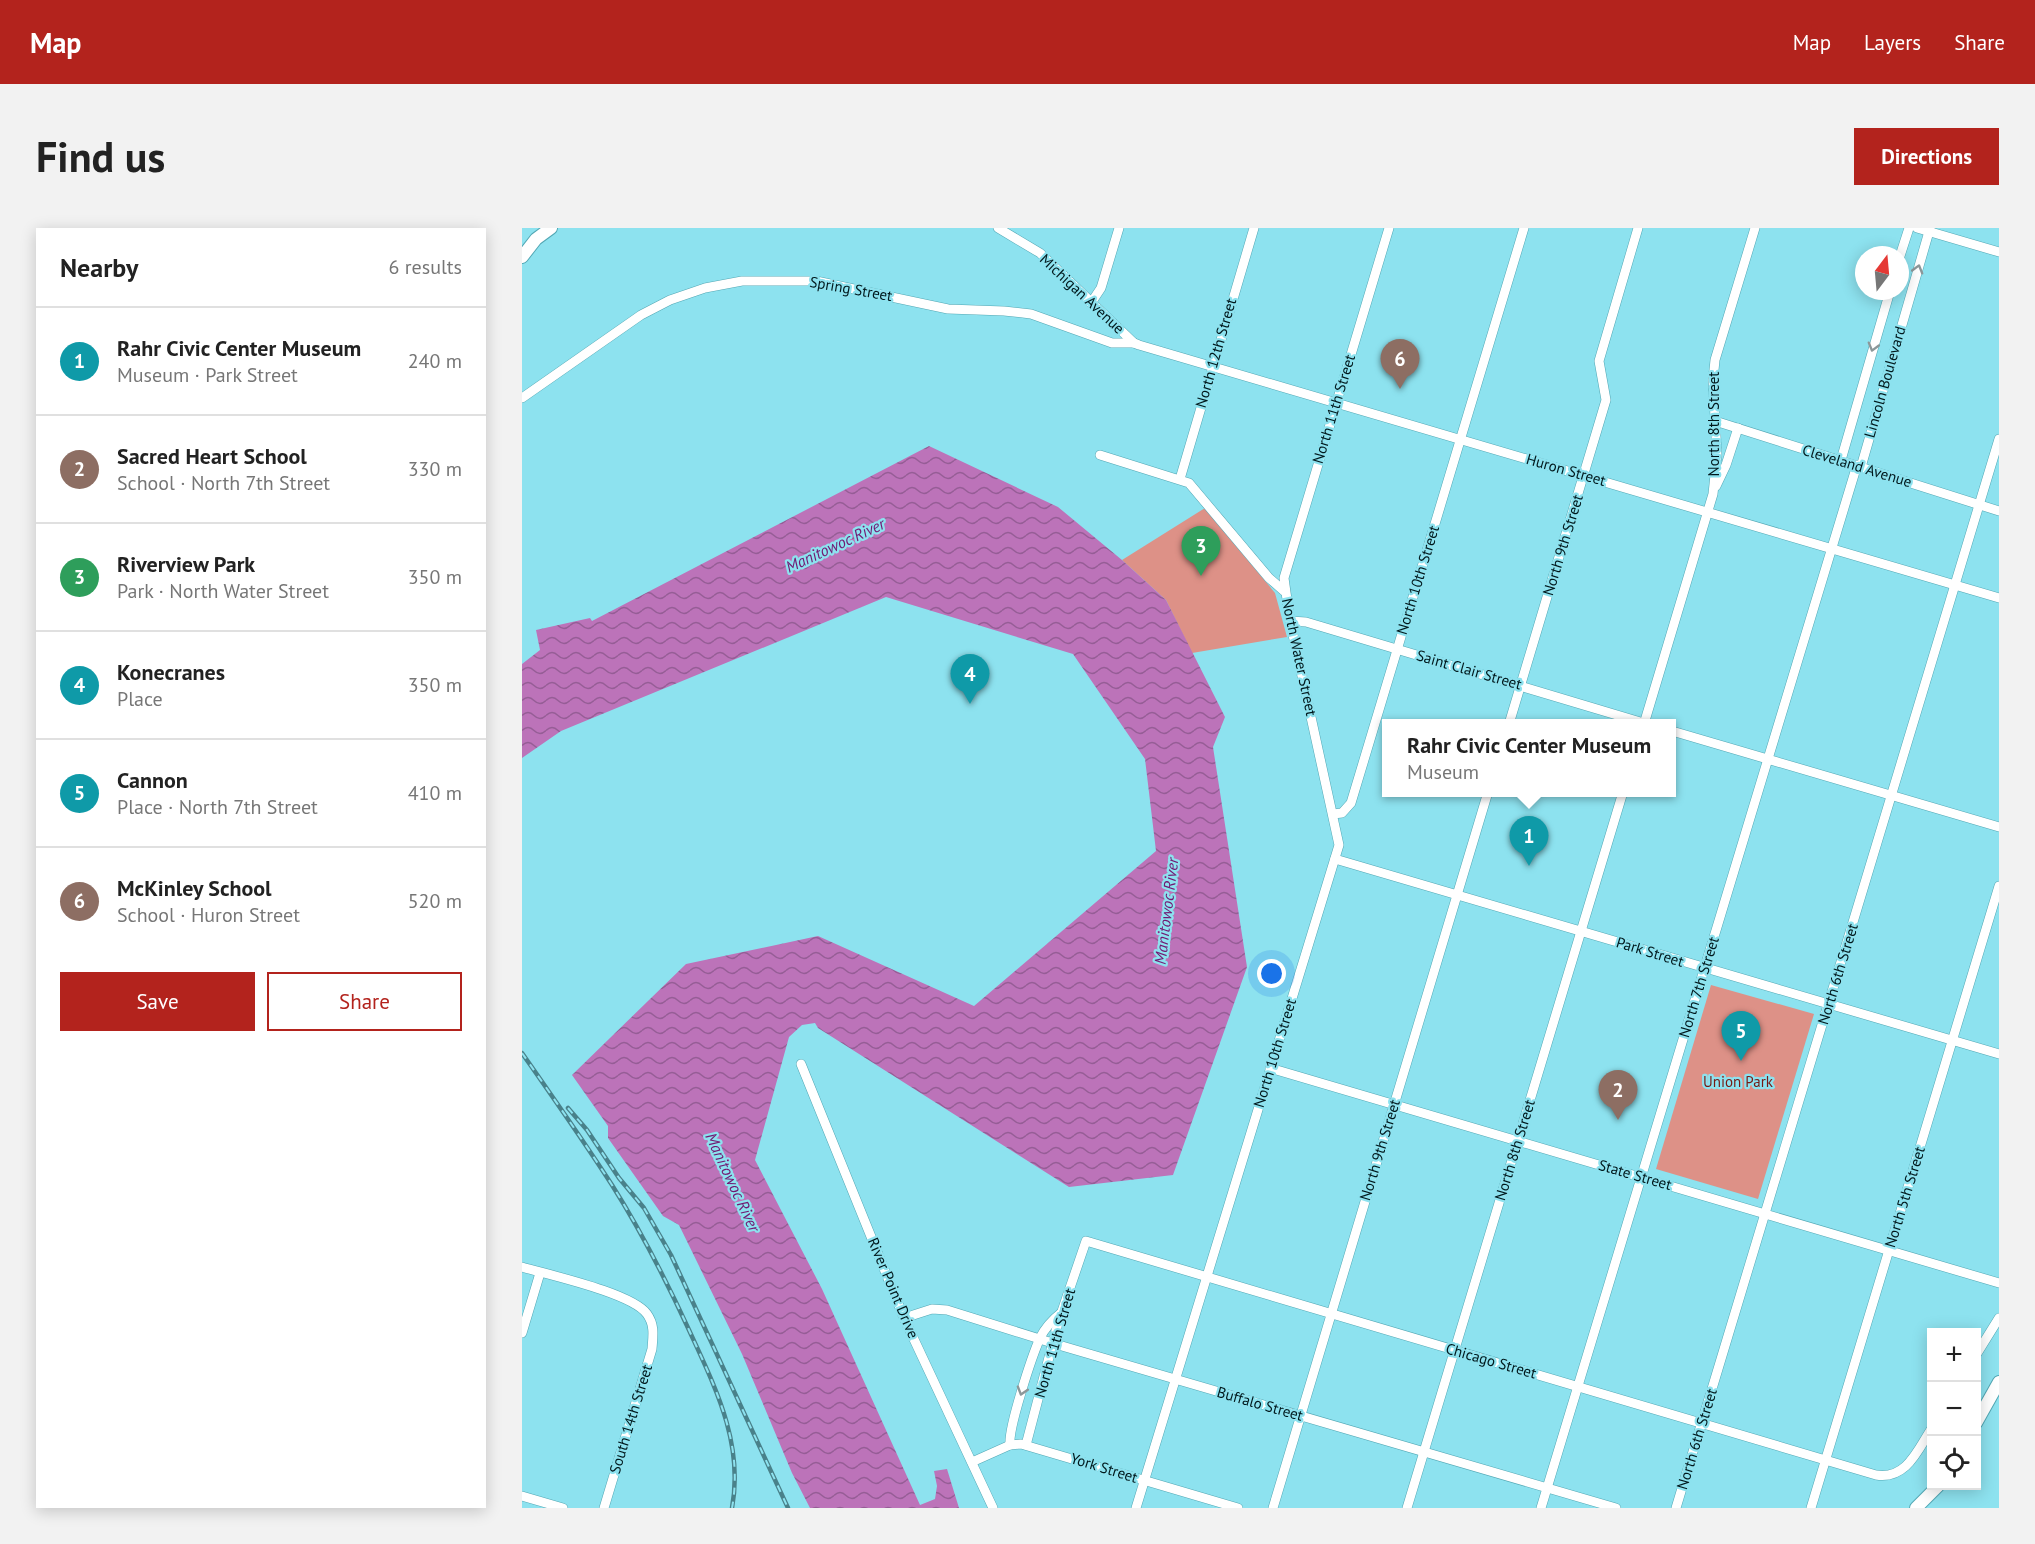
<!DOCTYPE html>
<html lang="en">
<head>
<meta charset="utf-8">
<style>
  body { margin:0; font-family:"PT Sans",sans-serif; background:#f2f2f2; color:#222 }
  .controls { position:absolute; right:18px; bottom:18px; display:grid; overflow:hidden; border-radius:0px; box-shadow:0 3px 15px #0003 }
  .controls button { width:54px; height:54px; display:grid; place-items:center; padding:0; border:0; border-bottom:2px solid #e0e0e0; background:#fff; color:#222; font:30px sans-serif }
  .compass { position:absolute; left:1333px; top:18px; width:54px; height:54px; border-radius:50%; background:#fff; box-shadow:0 3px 15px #0003; rotate:16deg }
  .you { position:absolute; left:750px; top:746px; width:21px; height:21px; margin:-15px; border:4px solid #fff; border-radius:50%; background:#1a73e8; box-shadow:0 0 0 9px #1a73e833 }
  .badge { display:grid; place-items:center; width:39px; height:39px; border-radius:50%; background:#b3231d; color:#fff; font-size:20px; font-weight:700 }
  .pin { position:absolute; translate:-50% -50px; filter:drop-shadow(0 2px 3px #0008) }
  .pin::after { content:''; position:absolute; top:32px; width:21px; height:18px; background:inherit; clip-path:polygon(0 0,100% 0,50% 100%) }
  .popup { position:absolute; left:860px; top:491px; width:294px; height:78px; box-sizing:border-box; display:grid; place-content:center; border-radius:0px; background:#fff; filter:drop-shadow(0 2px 4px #0005); font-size:20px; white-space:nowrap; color:#767676 }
  .popup b { font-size:22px; color:#222 }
  .popup::after { content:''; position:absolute; left:50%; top:100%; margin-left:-12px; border:12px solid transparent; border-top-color:#fff }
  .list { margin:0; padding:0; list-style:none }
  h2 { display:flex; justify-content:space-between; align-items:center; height:78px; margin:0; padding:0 24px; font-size:26px }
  h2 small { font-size:20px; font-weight:400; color:#767676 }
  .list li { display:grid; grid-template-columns:39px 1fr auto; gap:18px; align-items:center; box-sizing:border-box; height:108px; padding:0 24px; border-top:2px solid #e0e0e0 }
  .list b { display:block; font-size:22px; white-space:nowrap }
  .list p { margin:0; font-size:20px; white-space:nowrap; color:#767676 }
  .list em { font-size:20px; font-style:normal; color:#767676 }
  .actions { display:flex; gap:12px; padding:18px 24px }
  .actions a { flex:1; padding:14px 0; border:2px solid #b3231d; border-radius:0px; text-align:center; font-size:21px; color:#b3231d }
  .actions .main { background:#b3231d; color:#fff }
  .icon { flex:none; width:33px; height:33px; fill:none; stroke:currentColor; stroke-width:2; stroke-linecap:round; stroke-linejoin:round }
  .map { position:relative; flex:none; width:1477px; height:1280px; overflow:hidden; border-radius:0px }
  header { display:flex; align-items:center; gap:36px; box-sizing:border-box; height:84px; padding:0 30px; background:#b3231d; color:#fff }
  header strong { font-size:28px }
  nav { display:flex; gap:33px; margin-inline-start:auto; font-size:21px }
  .intro { display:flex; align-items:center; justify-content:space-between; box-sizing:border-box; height:144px; padding:0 36px }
  h1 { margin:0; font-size:42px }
  .button { padding:15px 27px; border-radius:0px; background:#b3231d; color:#fff; font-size:21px; font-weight:700 }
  main { display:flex; gap:36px; padding:0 36px }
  aside { flex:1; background:#fff; border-radius:0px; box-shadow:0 3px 15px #0003 }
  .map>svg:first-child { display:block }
  .green { fill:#dd9187 }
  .water { fill:url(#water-waves) }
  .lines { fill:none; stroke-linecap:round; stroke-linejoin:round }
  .minor-casing { stroke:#52a7b4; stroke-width:10 }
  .major-casing { stroke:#52a7b4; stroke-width:14 }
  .minor { stroke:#fff; stroke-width:9 }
  .major { stroke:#fff; stroke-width:12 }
  .rail-casing { stroke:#49818a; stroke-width:4.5 }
  .rail { stroke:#8de2ef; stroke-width:2; stroke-dasharray:7; stroke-linecap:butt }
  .oneway { stroke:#8c9799 }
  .labels { text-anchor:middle; stroke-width:4.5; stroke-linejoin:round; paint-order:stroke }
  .street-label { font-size:15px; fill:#00181c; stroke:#8de2ef }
  .park-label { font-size:15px; fill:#761a14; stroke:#8de2ef }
  .water-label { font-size:16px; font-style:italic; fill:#721871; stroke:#8de2ef }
</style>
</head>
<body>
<header>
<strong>Map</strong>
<nav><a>Map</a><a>Layers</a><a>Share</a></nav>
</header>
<div class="intro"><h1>Find us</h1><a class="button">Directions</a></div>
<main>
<aside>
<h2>Nearby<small>6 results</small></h2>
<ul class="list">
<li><span class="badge" style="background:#0f9aa8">1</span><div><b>Rahr Civic Center Museum</b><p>Museum · Park Street</p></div><em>240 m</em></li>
<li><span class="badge" style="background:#8d6e63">2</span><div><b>Sacred Heart School</b><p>School · North 7th Street</p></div><em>330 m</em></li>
<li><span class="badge" style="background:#2e9e5b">3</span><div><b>Riverview Park</b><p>Park · North Water Street</p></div><em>350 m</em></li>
<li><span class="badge" style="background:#0f9aa8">4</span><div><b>Konecranes</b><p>Place</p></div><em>350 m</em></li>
<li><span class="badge" style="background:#0f9aa8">5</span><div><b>Cannon</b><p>Place · North 7th Street</p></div><em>410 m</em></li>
<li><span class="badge" style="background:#8d6e63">6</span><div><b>McKinley School</b><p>School · Huron Street</p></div><em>520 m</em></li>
</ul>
<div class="actions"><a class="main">Save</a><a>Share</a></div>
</aside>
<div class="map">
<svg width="1477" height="1280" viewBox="0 0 1477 1280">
  <defs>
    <pattern id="water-waves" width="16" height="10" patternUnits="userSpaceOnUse" patternTransform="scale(1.5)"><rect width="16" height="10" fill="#bc73b9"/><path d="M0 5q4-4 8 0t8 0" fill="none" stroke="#965d96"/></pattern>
  </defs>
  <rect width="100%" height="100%" fill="#8de2ef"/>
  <g class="green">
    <path d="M 683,280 L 753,365 L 765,409 L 670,425 L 644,372 L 600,332 Z"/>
    <path d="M 1189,757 L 1292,786 L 1236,971 L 1134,941 Z"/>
  </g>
  <path class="water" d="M 407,218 L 536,279 L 600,332 L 644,372 L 703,489 L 691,519 L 725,739 L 651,947 L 547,959 L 296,800 L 293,795 L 280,797 L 267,809 L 233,932 L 300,1061 L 398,1277 L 413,1271 L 415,1258 L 412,1243 L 425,1241 L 437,1280 L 288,1280 L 270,1245 L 220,1126 L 157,997 L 141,988 L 86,910 L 86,898 L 50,847 L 164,736 L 296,708 L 452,778 L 634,623 L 623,531 L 551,426 L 364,369 L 39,503 L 0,530 L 0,436 L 18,422 L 14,402 L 68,390 L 70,393 Z"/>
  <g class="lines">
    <defs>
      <g id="minor">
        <path d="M 476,0 L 518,25 L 612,115 L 617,117 L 1477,370"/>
        <path d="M 1395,0 L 1477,24"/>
        <path d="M 1378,28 L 1387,0"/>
        <path d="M 569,75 L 579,60 L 597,0"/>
        <path d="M 0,170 L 119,87 L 148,72 L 183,60 L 220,53 L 294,53 L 426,81 L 482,83 L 509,86 L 590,115 L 612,115"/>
        <path d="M 1193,193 L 1477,283"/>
        <path d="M 578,227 L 667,255 L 747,350 L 762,363"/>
        <path d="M 1319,232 L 1368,63"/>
        <path d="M 1339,239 L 1408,0"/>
        <path d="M 658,251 L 732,0"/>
        <path d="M 1194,258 L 1204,237 L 1216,200"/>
        <path d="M 768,393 L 784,394 L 1125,496"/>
        <path d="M 987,496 L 1084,172 L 1077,133 L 1116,0"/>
        <path d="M 1122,496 L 1191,266 L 1195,227 L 1191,152 L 1193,132 L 1233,0"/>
        <path d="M 1150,503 L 1477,599"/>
        <path d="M 811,586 L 820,585 L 829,575 L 1002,0"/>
        <path d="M 813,631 L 1477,826"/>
        <path d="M 279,836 L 382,1090 L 471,1280"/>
        <path d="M 748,840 L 1477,1055"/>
        <path d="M 0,1039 C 27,1047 110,1065 125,1086 C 133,1097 131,1108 130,1121 L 82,1280"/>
        <path d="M 382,1090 L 410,1081 L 425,1082 L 540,1118 L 1094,1280"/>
        <path d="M 0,1105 L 18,1045"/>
        <path d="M 1454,1127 L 1477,1090"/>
        <path d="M 488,1217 C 486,1200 510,1128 518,1110 C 523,1100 530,1092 539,1085"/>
        <path d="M 504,1217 L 536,1095 L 564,1013 L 1354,1247 C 1385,1252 1396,1221 1410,1200"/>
        <path d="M 450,1234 L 488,1217 L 499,1216 L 716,1280"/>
        <path d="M 0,1268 L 41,1280"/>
        <path d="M 614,1280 L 817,617 L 768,393 L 762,350 L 867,0"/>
        <path d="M 751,1280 L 966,564"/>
        <path d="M 885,1280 L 1101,564"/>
        <path d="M 1019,1280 L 1335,237"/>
        <path d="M 1154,1280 L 1477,211"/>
        <path d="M 1289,1280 L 1477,658"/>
      </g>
      <g id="major">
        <path d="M 0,29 L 14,11 L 29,0"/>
        <path d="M 1454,1195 L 1477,1154"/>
        <path d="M 1394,1280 L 1416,1258"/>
      </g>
    </defs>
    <use href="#minor" class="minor-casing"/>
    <use href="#major" class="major-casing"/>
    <use href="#minor" class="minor"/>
    <use href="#major" class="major"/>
    <defs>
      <g id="rail">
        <path d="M 0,825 C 30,868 61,912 90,957 C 119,1003 144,1052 167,1102 C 193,1159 222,1215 210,1280"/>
        <path d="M 46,880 L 65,902 L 97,950 L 122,980 L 149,1027 L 266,1280"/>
      </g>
    </defs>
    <use href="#rail" class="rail-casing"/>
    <use href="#rail" class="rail"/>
  </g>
  <defs><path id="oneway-chevron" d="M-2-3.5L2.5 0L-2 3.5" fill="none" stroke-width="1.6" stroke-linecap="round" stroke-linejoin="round" transform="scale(1.5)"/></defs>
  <g class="oneway">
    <use href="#oneway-chevron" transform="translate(1396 41) rotate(-74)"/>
    <use href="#oneway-chevron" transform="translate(1351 119) rotate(106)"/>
    <use href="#oneway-chevron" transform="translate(500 1163) rotate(107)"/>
  </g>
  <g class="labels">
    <g class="street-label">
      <text transform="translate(329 61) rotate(10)" y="5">Spring Street</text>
      <text transform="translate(560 66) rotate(43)" y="5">Michigan Avenue</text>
      <text transform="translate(694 125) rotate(-74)" y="5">North 12th Street</text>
      <text transform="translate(1363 154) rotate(-74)" y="5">Lincoln Boulevard</text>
      <text transform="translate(812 181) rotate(-73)" y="5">North 11th Street</text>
      <text transform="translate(1192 196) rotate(-90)" y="5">North 8th Street</text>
      <text transform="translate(1335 238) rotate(17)" y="5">Cleveland Avenue</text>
      <text transform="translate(1044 242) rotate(16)" y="5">Huron Street</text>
      <text transform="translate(1041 317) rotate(-73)" y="5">North 9th Street</text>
      <text transform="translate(896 352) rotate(-73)" y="5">North 10th Street</text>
      <text transform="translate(777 429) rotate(78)" y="5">North Water Street</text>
      <text transform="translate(947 442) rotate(16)" y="5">Saint Clair Street</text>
      <text transform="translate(1128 724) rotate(17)" y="5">Park Street</text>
      <text transform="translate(1316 746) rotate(-73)" y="5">North 6th Street</text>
      <text transform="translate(1177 759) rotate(-73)" y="5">North 7th Street</text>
      <text transform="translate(753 825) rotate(-73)" y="5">North 10th Street</text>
      <text transform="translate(858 922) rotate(-73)" y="5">North 9th Street</text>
      <text transform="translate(993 922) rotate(-73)" y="5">North 8th Street</text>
      <text transform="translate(1113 947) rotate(16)" y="5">State Street</text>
      <text transform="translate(1383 969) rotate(-73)" y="5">North 5th Street</text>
      <text transform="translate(371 1060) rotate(67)" y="5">River Point Drive</text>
      <text transform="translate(533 1115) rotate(-74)" y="5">North 11th Street</text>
      <text transform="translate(969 1133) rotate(16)" y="5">Chicago Street</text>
      <text transform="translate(738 1176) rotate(16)" y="5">Buffalo Street</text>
      <text transform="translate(109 1191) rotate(-73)" y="5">South 14th Street</text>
      <text transform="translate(1175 1211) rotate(-73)" y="5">North 6th Street</text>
      <text transform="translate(582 1240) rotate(17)" y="5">York Street</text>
    </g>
    <g class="park-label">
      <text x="1216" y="859">Union Park</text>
    </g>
    <g class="water-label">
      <text transform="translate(313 317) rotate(-25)" y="6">Manitowoc River</text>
      <text transform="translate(644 683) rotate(-83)" y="6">Manitowoc River</text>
      <text transform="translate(211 954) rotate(65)" y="6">Manitowoc River</text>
    </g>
  </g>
</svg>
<div class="controls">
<button>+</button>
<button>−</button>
<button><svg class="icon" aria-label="locate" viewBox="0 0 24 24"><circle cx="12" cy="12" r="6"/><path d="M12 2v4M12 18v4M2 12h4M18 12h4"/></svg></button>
</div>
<svg class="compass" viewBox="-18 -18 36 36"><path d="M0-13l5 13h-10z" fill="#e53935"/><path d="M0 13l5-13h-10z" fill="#767676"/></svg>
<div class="you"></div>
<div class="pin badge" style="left:1007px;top:638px;background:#0f9aa8">1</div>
<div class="popup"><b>Rahr Civic Center Museum</b>Museum</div>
<div class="pin badge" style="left:1096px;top:892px;background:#8d6e63">2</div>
<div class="pin badge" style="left:679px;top:348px;background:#2e9e5b">3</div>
<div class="pin badge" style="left:448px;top:476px;background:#0f9aa8">4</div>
<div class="pin badge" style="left:1219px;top:833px;background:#0f9aa8">5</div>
<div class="pin badge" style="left:878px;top:161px;background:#8d6e63">6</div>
</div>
</main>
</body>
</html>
